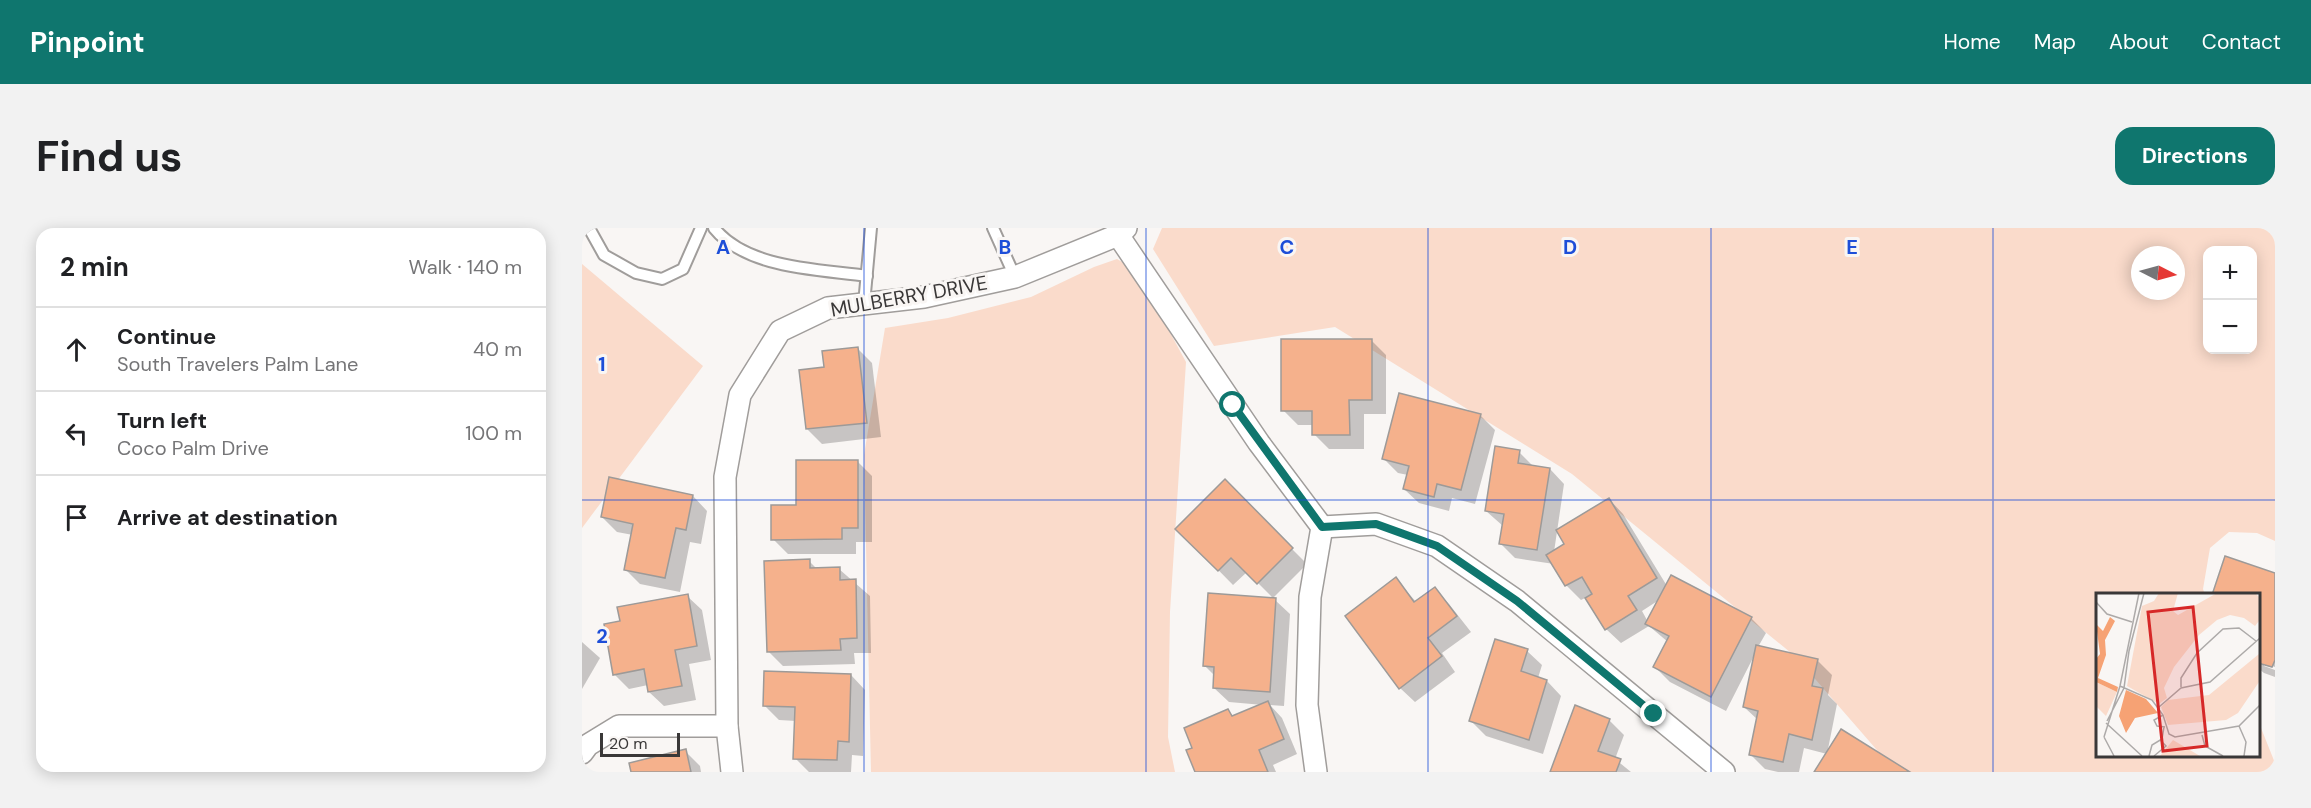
<!DOCTYPE html>
<html lang="en">
<head>
<meta charset="utf-8">
<style>
  body { margin:0; font-family:"DM Sans",sans-serif; background:#f2f2f2; color:#202124 }
  .controls { position:absolute; right:18px; top:18px; display:grid; overflow:hidden; border-radius:12px; box-shadow:0 3px 15px #0003 }
  .controls button { width:54px; height:54px; display:grid; place-items:center; padding:0; border:0; border-bottom:2px solid #e0e0e0; background:#fff; color:#202124; font:30px sans-serif }
  .compass { position:absolute; left:1549px; top:18px; width:54px; height:54px; border-radius:50%; background:#fff; box-shadow:0 3px 15px #0003; rotate:96deg }
  .scale { position:absolute; left:18px; bottom:15px; width:80px; box-sizing:border-box; padding-left:6px; border:3px solid #3a3838; border-top:0; font-size:16px; line-height:21px; white-space:nowrap; color:#3a3838; -webkit-text-stroke:4px #f9f6f4; paint-order:stroke }
  .stop { position:absolute; width:18px; height:18px; margin:-14px; border:4px solid #0f766e; border-radius:50%; background:#fff }
  .stop.end { background:#0f766e; border-color:#fff; box-shadow:0 2px 6px #0008 }
  .list { margin:0; padding:0; list-style:none }
  h2 { display:flex; justify-content:space-between; align-items:center; height:78px; margin:0; padding:0 24px; font-size:26px }
  h2 small { font-size:20px; font-weight:400; color:#757577 }
  .list li { display:grid; grid-template-columns:39px 1fr auto; gap:18px; align-items:center; box-sizing:border-box; height:84px; padding:0 24px; border-top:2px solid #e0e0e0 }
  .list b { display:block; font-size:22px; white-space:nowrap }
  .list p { margin:0; font-size:20px; white-space:nowrap; color:#757577 }
  .list em { font-size:20px; font-style:normal; color:#757577 }
  .icon { flex:none; width:33px; height:33px; fill:none; stroke:currentColor; stroke-width:2; stroke-linecap:round; stroke-linejoin:round }
  .map { position:relative; flex:none; width:1693px; height:544px; overflow:hidden; border-radius:18px }
  header { display:flex; align-items:center; gap:36px; box-sizing:border-box; height:84px; padding:0 30px; background:#0f766e; color:#fff }
  header strong { font-size:28px }
  nav { display:flex; gap:33px; margin-inline-start:auto; font-size:21px }
  .intro { display:flex; align-items:center; justify-content:space-between; box-sizing:border-box; height:144px; padding:0 36px }
  h1 { margin:0; font-size:42px }
  .button { padding:15px 27px; border-radius:18px; background:#0f766e; color:#fff; font-size:21px; font-weight:700 }
  main { display:flex; gap:36px; padding:0 36px }
  aside { flex:1; background:#fff; border-radius:18px; box-shadow:0 3px 15px #0003 }
  .map>svg:first-child { display:block }
  .green { fill:#fadbcb; fill-rule:evenodd }
  .shadow { fill:#0003; fill-rule:evenodd }
  .building { fill:#f5b18c; stroke:#9d9a98; stroke-width:1.5 }
  .lines { fill:none; stroke-linecap:round; stroke-linejoin:round }
  .lane-casing { stroke:#a09d9b; stroke-width:14 }
  .street-casing { stroke:#a09d9b; stroke-width:24 }
  .lane { stroke:#fff; stroke-width:10 }
  .street { stroke:#fff; stroke-width:21 }
  .route { stroke:#0f766e; stroke-width:8 }
  .grid { fill:none; stroke:#1d4ed8; stroke-width:1.5; stroke-opacity:0.55 }
  .labels { text-anchor:middle; stroke-width:6; stroke-linejoin:round; paint-order:stroke }
  .street-label { font-size:20px; fill:#3a3838; stroke:#f9f6f4 }
  .inset-road { fill:none; stroke:#adaaa9; stroke-width:1.5 }
  .view { fill:#d62828; fill-opacity:0.15; stroke:#d62828; stroke-width:3 }
  .inset-edge { fill:none; stroke:#3a3838; stroke-width:3 }
  .grid-label { font-size:20px; text-anchor:middle; font-weight:bold; fill:#1d4ed8; stroke:#f9f6f4; stroke-width:6; stroke-linejoin:round; paint-order:stroke }
</style>
</head>
<body>
<header>
<strong>Pinpoint</strong>
<nav><a>Home</a><a>Map</a><a>About</a><a>Contact</a></nav>
</header>
<div class="intro"><h1>Find us</h1><a class="button">Directions</a></div>
<main>
<aside>
<h2>2 min<small>Walk · 140 m</small></h2>
<ul class="list">
<li><svg class="icon" aria-label="ahead" viewBox="0 0 24 24"><path d="M12 20V5M6 11l6-6 6 6"/></svg><div><b>Continue</b><p>South Travelers Palm Lane</p></div><em>40 m</em></li>
<li><svg class="icon" aria-label="left" viewBox="0 0 24 24"><path d="M17 20v-9H6M10 6l-5 5 5 5"/></svg><div><b>Turn left</b><p>Coco Palm Drive</p></div><em>100 m</em></li>
<li><svg class="icon" aria-label="arrive" viewBox="0 0 24 24"><path d="M6 21V4h12l-3 4 3 4H6"/></svg><div><b>Arrive at destination</b></div></li>
</ul>
</aside>
<div class="map">
<svg width="1693" height="544" viewBox="0 0 1693 544">
  <rect width="100%" height="100%" fill="#f9f6f4"/>
  <g class="green">
    <path d="M 580,0 L 1693,0 L 1693,313 L 1675,305 L 1647,304 L 1628,320 L 1621,361 L 1623,367 L 1516,367 L 1516,528 L 1676,528 L 1677,495 L 1693,535 L 1693,544 L 1314,544 L 1214,429 L 990,246 L 753,99 L 632,118 L 571,21 ZM 1626,22 L 1670,22 L 1670,122 L 1626,122 ZM 1558,27 L 1594,27 L 1594,63 L 1558,63 Z"/>
    <path d="M 535,31 L 554,42 L 604,134 L 588,384 L 586,509 L 593,544 L 289,544 L 282,227 L 303,100 L 366,90 L 449,69 L 512,39 Z"/>
    <path d="M 0,36 L 121,138 L 0,300 Z"/>
  </g>
  <g class="shadow">
    <path d="M 789,112 L 804,127 L 804,186 L 782,186 L 782,221 L 747,221 L 732,206 L 732,197 L 716,197 L 701,182 Z"/>
    <path d="M 276,121 L 290,135 L 299,209 L 240,216 L 225,201 L 243,140 Z"/>
    <path d="M 898,187 L 913,202 L 893,276 L 870,270 L 867,283 L 837,275 L 822,261 L 826,247 L 816,245 L 801,230 Z"/>
    <path d="M 937,224 L 952,239 L 968,241 L 982,256 L 972,324 L 984,316 L 1027,271 L 1041,286 L 1085,358 L 1169,390 L 1184,405 L 1176,419 L 1235,432 L 1250,447 L 1246,467 L 1255,476 L 1245,526 L 1222,520 L 1217,544 L 1196,544 L 1183,541 L 1168,526 L 1176,492 L 1162,479 L 1173,426 L 1144,483 L 1088,454 L 1073,439 L 1086,414 L 1067,398 L 1039,415 L 1024,401 L 1005,369 L 999,372 L 984,357 L 972,336 L 933,330 L 919,316 L 921,298 L 904,283 ZM 1077,372 L 1066,394 L 1060,383 Z"/>
    <path d="M 275,233 L 290,248 L 290,314 L 274,314 L 274,326 L 206,326 L 191,311 L 216,279 Z"/>
    <path d="M 643,254 L 725,336 L 691,370 L 665,344 L 651,357 L 596,301 Z"/>
    <path d="M 111,268 L 125,283 L 119,316 L 108,314 L 98,364 L 58,356 L 43,341 L 51,307 L 35,304 L 20,289 Z"/>
    <path d="M 227,333 L 235,341 L 257,341 L 288,368 L 289,425 L 272,425 L 273,436 L 201,438 L 186,423 Z"/>
    <path d="M 1693,346 L 1693,439 L 1682,435 L 1682,438 L 1693,442 L 1693,449 L 1682,445 L 1676,440 L 1676,367 Z"/>
    <path d="M 814,351 L 835,375 L 852,361 L 867,376 L 889,404 L 860,425 L 873,444 L 833,474 L 818,460 Z"/>
    <path d="M 105,368 L 120,382 L 129,432 L 107,436 L 114,472 L 82,478 L 67,464 L 66,457 L 47,461 L 32,446 L 39,394 Z"/>
    <path d="M 693,372 L 708,386 L 702,478 L 688,477 L 700,490 L 715,526 L 691,537 L 694,544 L 615,544 L 612,521 L 646,483 L 652,489 L 681,477 L 647,474 L 632,460 L 633,448 L 623,438 Z"/>
    <path d="M 0,414 L 18,430 L 0,461 Z"/>
    <path d="M 945,423 L 960,437 L 956,450 L 965,453 L 979,468 L 961,526 L 904,508 L 889,493 Z"/>
    <path d="M 269,447 L 283,462 L 281,528 L 270,527 L 269,544 L 227,544 L 213,530 L 214,493 L 197,492 L 182,477 Z"/>
    <path d="M 1027,492 L 1042,507 L 1033,531 L 1049,544 L 969,544 Z"/>
    <path d="M 103,523 L 118,538 L 119,544 L 51,544 Z"/>
  </g>
  <g class="building">
    <path d="M 699,111 L 790,111 L 790,172 L 767,172 L 768,207 L 730,207 L 730,183 L 699,183 Z"/>
    <path d="M 276,119 L 285,195 L 224,201 L 217,142 L 242,139 L 240,123 Z"/>
    <path d="M 817,165 L 899,186 L 879,262 L 855,256 L 852,269 L 821,261 L 827,238 L 800,231 Z"/>
    <path d="M 913,218 L 938,222 L 936,235 L 968,240 L 955,322 L 917,316 L 922,286 L 903,283 Z"/>
    <path d="M 214,232 L 276,232 L 276,300 L 260,300 L 260,311 L 189,312 L 189,277 L 214,277 Z"/>
    <path d="M 27,249 L 111,267 L 104,302 L 94,300 L 83,350 L 42,342 L 51,296 L 19,289 Z"/>
    <path d="M 643,251 L 711,320 L 675,356 L 649,330 L 636,343 L 593,301 Z"/>
    <path d="M 1027,270 L 1075,350 L 1046,368 L 1055,382 L 1023,402 L 1003,370 L 1010,366 L 1000,349 L 983,358 L 964,327 L 982,316 L 974,302 Z"/>
    <path d="M 1643,328 L 1693,345 L 1693,432 L 1690,439 L 1676,435 L 1676,367 L 1630,367 Z"/>
    <path d="M 228,331 L 228,340 L 258,339 L 258,352 L 274,351 L 275,410 L 258,411 L 259,422 L 185,424 L 182,333 Z"/>
    <path d="M 1089,347 L 1170,389 L 1129,469 L 1071,439 L 1087,408 L 1063,396 Z"/>
    <path d="M 814,349 L 832,374 L 853,359 L 875,388 L 846,410 L 860,428 L 817,461 L 763,388 Z"/>
    <path d="M 626,365 L 694,370 L 688,464 L 631,460 L 632,439 L 621,438 Z"/>
    <path d="M 106,366 L 115,418 L 93,422 L 100,458 L 66,464 L 62,441 L 31,447 L 22,396 L 38,393 L 35,379 Z"/>
    <path d="M 913,411 L 946,421 L 939,443 L 965,452 L 947,512 L 887,493 Z"/>
    <path d="M 1174,417 L 1236,431 L 1230,458 L 1241,460 L 1230,512 L 1207,506 L 1201,534 L 1167,527 L 1176,483 L 1161,479 Z"/>
    <path d="M 182,443 L 269,446 L 267,514 L 256,513 L 255,532 L 211,531 L 213,479 L 181,478 Z"/>
    <path d="M 686,473 L 702,511 L 677,522 L 686,544 L 613,544 L 604,522 L 610,520 L 602,500 L 646,481 L 650,488 Z"/>
    <path d="M 993,477 L 1028,491 L 1016,523 L 1039,531 L 1034,544 L 968,544 Z"/>
    <path d="M 1259,501 L 1328,544 L 1232,544 Z"/>
    <path d="M 104,521 L 109,544 L 49,544 L 47,535 Z"/>
  </g>
  <g class="lines">
    <defs>
      <g id="lane">
        <path d="M 7,0 L 22,27 L 54,45 L 80,51 L 101,41 L 119,0"/>
        <path d="M 132,0 C 165,41 236,41 285,48"/>
        <path d="M 411,0 L 433,49"/>
        <path d="M 282,76 L 289,0"/>
      </g>
      <g id="street">
        <path d="M 536,7 L 677,215 L 740,299 L 728,369 L 725,477 L 734,544"/>
        <path d="M 740,299 L 794,296 L 855,318 L 935,373 L 1142,544"/>
        <path d="M 0,525 L 6,517 L 37,498 L 145,498"/>
        <path d="M 150,544 L 145,498 L 143,249 L 158,167 L 198,103 L 246,80 L 342,69 L 433,49 L 536,7 L 544,0"/>
      </g>
    </defs>
    <use href="#lane" class="lane-casing"/>
    <use href="#street" class="street-casing"/>
    <use href="#lane" class="lane"/>
    <use href="#street" class="street"/>
  </g>
  <g class="lines">
    <path class="route" d="M 651,177 L 740,299 L 794,296 L 855,318 L 935,373 L 1072,486"/>
  </g>
  <path class="grid" d="M 282,0 L 282,544M 564,0 L 564,544M 846,0 L 846,544M 1129,0 L 1129,544M 1411,0 L 1411,544M 0,272 L 1693,272"/>
  <g class="labels">
    <g class="street-label">
      <text transform="translate(327 68) rotate(-10)" y="7">MULBERRY DRIVE</text>
    </g>
  </g>
  <g transform="translate(1514 365)">
    <rect width="164" height="164" fill="#f9f6f4"/>
    <path d="M 63,0 L 82,0 L 77,18 L 82,22 L 121,0 L 159,0 L 163,4 L 163,28 L 159,33 L 148,25 L 134,22 L 121,27 L 103,42 L 78,74 L 68,95 L 71,105 L 63,111 L 31,93 L 46,13 L 58,8 ZM 163,61 L 163,89 L 142,120 L 130,127 L 72,132 L 65,114 L 72,107 L 113,102 ZM 0,89 L 21,99 L 10,123 L 0,113 ZM 77,147 L 104,163 L 64,163 Z" fill="#fadbcb"/>
    <path d="M 14,24 L 19,28 L 9,47 L 10,62 L 2,85 L 22,94 L 21,99 L 0,89 L 0,66 L 4,61 L 0,31 L 7,38 ZM 30,97 L 50,106 L 62,120 L 39,125 L 30,140 L 23,123 Z" fill="#f6a274"/>
    <path class="inset-road" d="M 0,9 L 11,21 L 36,29M 24,93 L 56,107 L 67,122 L 73,141 L 79,144 L 143,133 L 164,112M 85,94 L 85,85 L 101,60 L 127,36 L 143,35 L 160,48M 63,114 L 85,95 L 114,89 L 164,45M 67,122 L 58,127 L 61,133 L 69,134M 11,128 L 28,95 L 33,58 L 48,0M 10,130 L 46,163M 143,133 L 150,149 L 148,163M 106,142 L 109,153 L 127,163M 8,144 L 24,93 L 43,0M 8,144 L 18,163M 53,163 L 56,152 L 66,146 L 68,134M 58,163 L 70,153 L 65,148"/>
    <path class="view" d="M 97,14 L 111,153 L 67,158 L 52,19 Z"/>
    <rect width="164" height="164" class="inset-edge"/>
  </g>
  <g class="grid-label">
    <text x="141" y="26">A</text>
    <text x="423" y="26">B</text>
    <text x="705" y="26">C</text>
    <text x="988" y="26">D</text>
    <text x="1270" y="26">E</text>
    <text x="20" y="143">1</text>
    <text x="20" y="415">2</text>
  </g>
</svg>
<div class="controls">
<button>+</button>
<button>−</button>
</div>
<svg class="compass" viewBox="-18 -18 36 36"><path d="M0-13l5 13h-10z" fill="#e53935"/><path d="M0 13l5-13h-10z" fill="#757577"/></svg>
<div class="scale">20 m</div>
<div class="stop" style="left:651px;top:177px"></div>
<div class="stop end" style="left:1072px;top:486px"></div>
</div>
</main>
</body>
</html>
